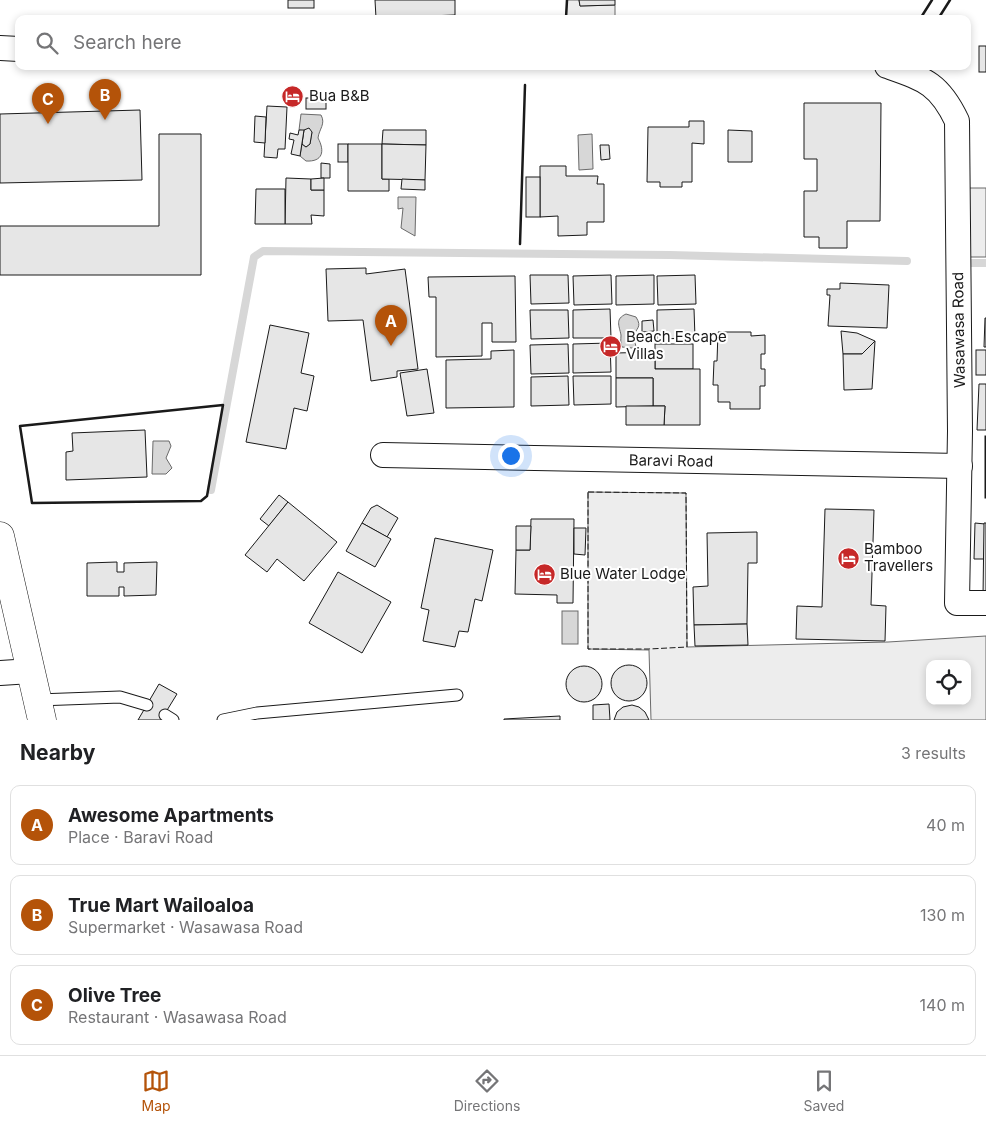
<!DOCTYPE html>
<html lang="en">
<head>
<meta charset="utf-8">
<style>
  body { margin:0; font-family:Inter,sans-serif; background:#f2f2f2; color:#202124 }
  .controls { position:absolute; right:15px; bottom:15px; display:grid; overflow:hidden; border-radius:10px; box-shadow:0 2px 8px #0003 }
  .controls button { width:45px; height:45px; display:grid; place-items:center; padding:0; border:0; border-bottom:1px solid #e0e0e0; background:#fff; color:#202124; font:25px sans-serif }
  .you { position:absolute; left:510px; top:455px; width:18px; height:18px; margin:-12px; border:4px solid #fff; border-radius:50%; background:#1a73e8; box-shadow:0 0 0 8px #1a73e833 }
  .badge { display:grid; place-items:center; width:32px; height:32px; border-radius:50%; background:#b45309; color:#fff; font-size:16px; font-weight:700 }
  .pin { position:absolute; translate:-50% -41px; filter:drop-shadow(0 1px 2px #0008) }
  .pin::after { content:''; position:absolute; top:26px; width:18px; height:15px; background:inherit; clip-path:polygon(0 0,100% 0,50% 100%) }
  .list { margin:0; padding:0; list-style:none }
  h2 { display:flex; justify-content:space-between; align-items:center; height:65px; margin:0; padding:0 20px; font-size:21px }
  h2 small { font-size:16px; font-weight:400; color:#757577 }
  .list li { display:grid; grid-template-columns:32px 1fr auto; gap:15px; align-items:center; box-sizing:border-box; height:80px; margin:0 10px 10px; padding:0 10px; border:1px solid #e0e0e0; border-radius:10px }
  .list b { display:block; font-size:19px; white-space:nowrap }
  .list p { margin:0; font-size:16px; white-space:nowrap; color:#757577 }
  .list em { font-size:16px; font-style:normal; color:#757577 }
  .icon { flex:none; width:28px; height:28px; fill:none; stroke:currentColor; stroke-width:2; stroke-linecap:round; stroke-linejoin:round }
  .map { position:relative; flex:none; width:986px; height:720px; overflow:hidden }
  .search { position:absolute; background:#fff; box-shadow:0 2px 8px #0003; left:15px; right:15px; top:15px; height:55px; display:flex; align-items:center; gap:12px; box-sizing:border-box; padding:0 18px; border-radius:10px; color:#757577; font-size:19px }
  .sheet { height:335px; background:#fff }
  nav { display:flex; justify-content:space-around; align-items:center; box-sizing:border-box; height:70px; border-top:1px solid #e0e0e0; background:#fff; font-size:14px; color:#757577 }
  nav a { display:grid; justify-items:center; gap:2px }
  nav .on { color:#b45309 }
  .map>svg:first-child { display:block }
  .built { fill:#ededed; stroke:#6a6a6a; fill-rule:evenodd }
  .water { fill:#d7d7d7; stroke:#6a6a6a }
  .lines { fill:none; stroke-linecap:round; stroke-linejoin:round }
  .stream { stroke:#d7d7d7; stroke-width:8 }
  .building { fill:#e6e6e6; stroke:#1a1a1a }
  .lane-casing { stroke:#1a1a1a; stroke-width:13 }
  .street-casing { stroke:#1a1a1a; stroke-width:26 }
  .secondary-casing { stroke:#1a1a1a; stroke-width:29 }
  .lane { stroke:#fff; stroke-width:11 }
  .street { stroke:#fff; stroke-width:24 }
  .secondary { stroke:#fff; stroke-width:28 }
  .fence { stroke:#1a1a1a; stroke-width:1; stroke-dasharray:6 2.5; stroke-linecap:butt }
  .wall { stroke:#1a1a1a; stroke-width:2.5 }
  .labels { text-anchor:middle; stroke-width:4; stroke-linejoin:round; paint-order:stroke }
  .poi-label { font-size:15px; fill:#1a1a1a; stroke:#fff; text-anchor:start }
  .street-label { font-size:15px; fill:#1a1a1a; stroke:#fff }
</style>
</head>
<body>
<div class="map">
<svg width="986" height="720" viewBox="0 0 986 720">
  <rect width="100%" height="100%" fill="#fff"/>
  <g class="built">
    <path d="M 567,0 L 579,0 L 580,6 L 615,5 L 615,19 L 566,18 Z"/>
    <path d="M 965,188 L 986,188 L 986,257 L 963,257 Z"/>
    <path d="M 588,492 L 686,493 L 687,647 L 888,642 L 986,636 L 986,720 L 651,720 L 649,650 L 588,649 ZM 930,664 L 967,664 L 967,701 L 930,701 Z"/>
  </g>
  <g class="water">
    <path d="M 301,114 L 321,115 C 326,124 319,129 318,138 C 325,151 323,162 306,161 L 300,156 L 302,144 L 306,147 L 310,144 L 312,132 L 299,130 Z"/>
    <path d="M 592,134 L 593,169 L 579,170 L 578,135 Z"/>
    <path d="M 398,197 L 416,197 L 415,236 L 401,228 L 403,208 L 398,209 Z"/>
    <path d="M 626,314 L 636,317 C 643,328 635,328 634,337 C 634,340 635,343 636,346 L 632,348 L 622,347 C 620,342 621,340 621,335 C 619,325 615,319 626,314 Z"/>
    <path d="M 153,441 L 169,441 L 171,446 L 166,458 L 172,468 L 166,474 L 152,474 Z"/>
    <rect x="562" y="611" width="16" height="33"/>
  </g>
  <g class="lines">
    <g class="stream">
      <path d="M 963,263 L 986,263"/>
      <path d="M 211,490 L 254,257 L 263,251 L 670,255 L 907,261"/>
    </g>
  </g>
  <g class="building">
    <rect x="288" y="0" width="26" height="8"/>
    <path d="M 375,0 L 455,0 L 455,15 L 376,18 Z"/>
    <path d="M 579,0 L 615,0 L 615,5 L 580,6 Z"/>
    <rect x="979" y="46" width="7" height="26"/>
    <rect x="306" y="98" width="20" height="11"/>
    <path d="M 804,103 L 881,103 L 880,221 L 847,221 L 847,248 L 819,248 L 819,237 L 804,237 L 804,191 L 817,191 L 817,159 L 804,159 Z"/>
    <path d="M 267,106 L 287,107 L 285,149 L 278,149 L 277,158 L 264,157 Z"/>
    <path d="M 140,110 L 142,180 L 0,183 L 0,114 Z"/>
    <path d="M 255,116 L 266,117 L 265,143 L 254,142 Z"/>
    <path d="M 689,121 L 704,121 L 704,144 L 692,143 L 692,182 L 682,182 L 682,187 L 660,187 L 660,182 L 647,182 L 648,127 L 689,127 Z"/>
    <path d="M 309,128 L 312,132 L 310,144 L 306,147 L 302,144 L 304,130 Z"/>
    <path d="M 299,130 L 304,130 L 300,156 L 291,154 L 294,140 L 289,139 L 290,133 L 298,135 Z"/>
    <path d="M 383,130 L 426,130 L 426,145 L 382,144 Z"/>
    <path d="M 728,130 L 752,131 L 752,162 L 728,162 Z"/>
    <path d="M 159,134 L 201,134 L 201,275 L 0,275 L 0,226 L 159,226 Z"/>
    <rect x="338" y="144" width="10" height="18"/>
    <path d="M 348,144 L 382,144 L 382,179 L 389,179 L 389,191 L 348,191 Z"/>
    <path d="M 382,144 L 426,145 L 425,180 L 382,179 Z"/>
    <path d="M 600,145 L 609,145 L 610,159 L 601,160 Z"/>
    <path d="M 321,163 L 330,164 L 330,178 L 321,178 Z"/>
    <path d="M 540,166 L 566,166 L 566,176 L 598,176 L 597,184 L 604,184 L 604,222 L 587,222 L 587,235 L 558,236 L 558,216 L 540,217 Z"/>
    <rect x="526" y="177" width="14" height="40"/>
    <path d="M 286,178 L 311,179 L 311,190 L 324,190 L 324,216 L 311,215 L 312,224 L 285,224 Z"/>
    <path d="M 324,178 L 324,190 L 311,190 L 311,179 Z"/>
    <path d="M 402,179 L 425,180 L 425,190 L 401,189 Z"/>
    <path d="M 256,189 L 285,189 L 285,224 L 255,224 Z"/>
    <path d="M 366,268 L 366,274 L 405,269 L 418,369 L 397,371 L 397,377 L 371,381 L 363,320 L 328,321 L 326,269 Z"/>
    <path d="M 530,275 L 568,275 L 569,303 L 531,304 Z"/>
    <path d="M 611,275 L 612,304 L 574,305 L 573,276 Z"/>
    <path d="M 654,275 L 654,304 L 616,305 L 616,276 Z"/>
    <path d="M 695,275 L 696,304 L 658,305 L 657,276 Z"/>
    <path d="M 515,276 L 516,342 L 492,342 L 492,323 L 482,323 L 482,356 L 436,357 L 436,297 L 429,297 L 428,277 Z"/>
    <path d="M 840,283 L 889,285 L 887,328 L 828,326 L 830,295 L 827,295 L 827,289 L 840,289 Z"/>
    <path d="M 610,309 L 611,338 L 573,338 L 573,310 Z"/>
    <path d="M 694,309 L 695,338 L 657,339 L 657,310 Z"/>
    <path d="M 530,310 L 568,310 L 569,338 L 531,339 Z"/>
    <path d="M 985,318 L 986,318 L 986,347 L 984,347 Z"/>
    <path d="M 653,320 L 654,331 L 642,332 L 642,321 Z"/>
    <path d="M 270,325 L 309,333 L 301,373 L 314,376 L 307,411 L 294,408 L 286,449 L 246,442 Z"/>
    <path d="M 841,331 L 857,333 L 875,341 L 862,354 L 843,354 Z"/>
    <path d="M 718,332 L 751,332 L 751,336 L 765,335 L 765,354 L 761,354 L 761,369 L 765,369 L 765,386 L 760,386 L 760,409 L 730,409 L 730,402 L 718,402 L 718,385 L 713,385 L 714,361 L 717,361 Z"/>
    <path d="M 875,341 L 872,389 L 844,390 L 843,354 L 862,354 Z"/>
    <path d="M 610,343 L 611,372 L 573,373 L 573,344 Z"/>
    <path d="M 568,344 L 569,373 L 531,374 L 530,345 Z"/>
    <rect x="655" y="344" width="38" height="25"/>
    <path d="M 514,350 L 514,407 L 446,408 L 446,360 L 491,359 L 491,351 Z"/>
    <rect x="976" y="350" width="10" height="25"/>
    <path d="M 655,352 L 655,369 L 700,369 L 700,425 L 664,425 L 665,406 L 653,406 L 653,378 L 616,378 L 616,353 Z"/>
    <path d="M 427,369 L 434,413 L 407,416 L 400,373 Z"/>
    <path d="M 568,376 L 569,405 L 531,406 L 531,377 Z"/>
    <path d="M 573,376 L 611,376 L 611,404 L 574,405 Z"/>
    <path d="M 616,378 L 653,378 L 653,406 L 616,407 Z"/>
    <path d="M 979,384 L 986,384 L 986,430 L 977,430 Z"/>
    <path d="M 626,406 L 665,406 L 664,425 L 626,425 Z"/>
    <path d="M 145,430 L 147,477 L 66,480 L 66,452 L 73,451 L 72,433 Z"/>
    <rect x="985" y="436" width="1" height="62"/>
    <path d="M 279,495 L 288,502 L 269,526 L 260,519 Z"/>
    <path d="M 288,502 L 337,542 L 304,581 L 277,559 L 267,572 L 245,555 Z"/>
    <path d="M 377,505 L 398,518 L 387,537 L 362,523 L 371,508 Z"/>
    <path d="M 825,509 L 874,510 L 871,605 L 886,606 L 885,641 L 796,639 L 797,606 L 822,607 Z"/>
    <path d="M 531,519 L 574,519 L 573,603 L 557,603 L 557,595 L 515,594 L 516,550 L 530,550 Z"/>
    <path d="M 362,523 L 391,539 L 375,567 L 346,551 Z"/>
    <path d="M 975,523 L 985,524 L 984,559 L 974,559 Z"/>
    <path d="M 984,523 L 986,523 L 986,596 L 983,596 Z"/>
    <path d="M 516,526 L 531,526 L 530,550 L 516,550 Z"/>
    <path d="M 574,528 L 586,528 L 585,555 L 574,554 Z"/>
    <path d="M 757,532 L 757,563 L 748,563 L 747,624 L 694,625 L 693,587 L 708,586 L 707,533 Z"/>
    <path d="M 435,538 L 493,550 L 482,601 L 475,599 L 468,632 L 459,631 L 455,647 L 423,641 L 429,610 L 421,608 Z"/>
    <path d="M 117,562 L 117,572 L 124,572 L 124,563 L 157,562 L 156,595 L 124,596 L 124,587 L 119,587 L 119,596 L 87,596 L 87,563 Z"/>
    <path d="M 338,572 L 391,602 L 362,653 L 309,623 Z"/>
    <path d="M 747,624 L 748,645 L 695,646 L 694,625 Z"/>
    <circle cx="629" cy="683" r="18"/>
    <circle cx="584" cy="684" r="18"/>
    <path d="M 159,684 L 177,694 L 161,720 L 138,720 Z"/>
    <path d="M 609,704 L 610,720 L 593,720 L 593,705 Z"/>
    <path d="M 632,705 L 639,707 L 645,712 L 649,720 L 614,720 L 617,712 L 623,707 Z"/>
    <path d="M 560,716 L 560,720 L 504,720 L 504,719 Z"/>
  </g>
  <g class="lines">
    <defs>
      <g id="lane">
        <path d="M 38,700 L 120,697 L 147,705"/>
        <path d="M 165,715 L 173,720"/>
        <path d="M 223,720 L 257,713 L 457,695"/>
      </g>
      <g id="street">
        <path d="M 0,48 L 19,49"/>
        <path d="M 887,66 C 924,79 939,83 957,121 L 960,431 L 957,603 L 986,603"/>
        <path d="M 383,455 L 960,466"/>
        <path d="M 0,673 L 31,671"/>
      </g>
      <path id="secondary" d="M 0,536 L 42,720"/>
    </defs>
    <use href="#lane" class="lane-casing"/>
    <use href="#street" class="street-casing"/>
    <use href="#secondary" class="secondary-casing"/>
    <use href="#lane" class="lane"/>
    <use href="#street" class="street"/>
    <use href="#secondary" class="secondary"/>
    <path class="fence" d="M 588,492 L 686,493 L 687,647 L 649,649 L 588,649 Z"/>
    <g class="wall">
      <path d="M 567,0 L 566,18 L 595,19"/>
      <path d="M 920,19 L 932,0"/>
      <path d="M 938,19 L 950,0"/>
      <path d="M 520,244 L 525,85"/>
      <path d="M 223,405 L 207,496 L 201,501 L 32,503 L 20,426 Z"/>
    </g>
  </g>
  <defs>
    <symbol id="hotel-disc" viewBox="-11 -11 22 22"><circle r="9.5" fill="#c62828" stroke="#fff"/><path d="M-6-4.5h1.5V1H6V5H4.5V3h-9V5H-6ZM-4 0a1.8 1.8 0 1 1 3.6 0ZM.5 0V-2.5h3Q6-2.5 6 0Z" fill="#fff"/></symbol>
  </defs>
  <g fill-rule="evenodd">
    <use href="#hotel-disc" x="280" y="84" width="25" height="25"/>
    <use href="#hotel-disc" x="598" y="334" width="25" height="25"/>
    <use href="#hotel-disc" x="836" y="546" width="25" height="25"/>
    <use href="#hotel-disc" x="532" y="562" width="25" height="25"/>
  </g>
  <g class="labels">
    <g class="poi-label">
      <text x="309" y="101">Bua B&amp;B</text>
      <text x="626" y="342">Beach Escape<tspan x="626" dy="17">Villas</tspan></text>
      <text x="864" y="554">Bamboo<tspan x="864" dy="17">Travellers</tspan></text>
      <text x="560" y="579">Blue Water Lodge</text>
    </g>
    <g class="street-label">
      <text transform="translate(959 330) rotate(-91)" y="5">Wasawasa Road</text>
      <text transform="translate(671 461) rotate(1)" y="5">Baravi Road</text>
    </g>
  </g>
</svg>
<div class="controls">
<button><svg class="icon" aria-label="locate" viewBox="0 0 24 24"><circle cx="12" cy="12" r="6"/><path d="M12 2v4M12 18v4M2 12h4M18 12h4"/></svg></button>
</div>
<div class="you"></div>
<div class="pin badge" style="left:391px;top:346px">A</div>
<div class="pin badge" style="left:105px;top:120px">B</div>
<div class="pin badge" style="left:48px;top:124px">C</div>
<div class="search"><svg class="icon" aria-label="search" viewBox="0 0 24 24"><circle cx="10" cy="10" r="6"/><path d="M15 15l6 6"/></svg>Search here</div>
</div>
<section class="sheet">
<h2>Nearby<small>3 results</small></h2>
<ul class="list">
<li><span class="badge">A</span><div><b>Awesome Apartments</b><p>Place · Baravi Road</p></div><em>40 m</em></li>
<li><span class="badge">B</span><div><b>True Mart Wailoaloa</b><p>Supermarket · Wasawasa Road</p></div><em>130 m</em></li>
<li><span class="badge">C</span><div><b>Olive Tree</b><p>Restaurant · Wasawasa Road</p></div><em>140 m</em></li>
</ul>
</section>
<nav>
<a class="on"><svg class="icon" aria-label="map" viewBox="0 0 24 24"><path d="M3 6l6-2 6 2 6-2v14l-6 2-6-2-6 2zM9 4v14M15 6v14"/></svg>Map</a>
<a><svg class="icon" aria-label="directions" viewBox="0 0 24 24"><path d="M12 3l9 9-9 9-9-9zM9 14v-3h6M13 9l2 2-2 2"/></svg>Directions</a>
<a><svg class="icon" aria-label="saved" viewBox="0 0 24 24"><path d="M7 4h10v16l-5-4-5 4z"/></svg>Saved</a>
</nav>
</body>
</html>
